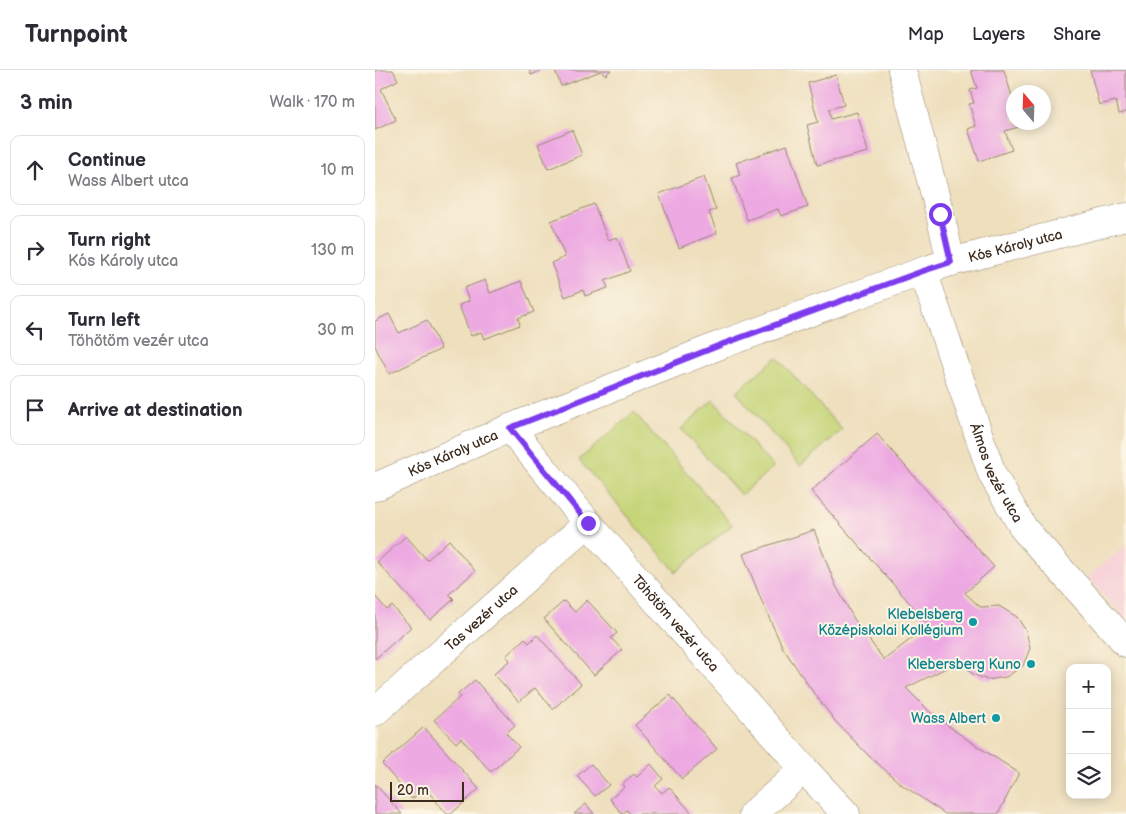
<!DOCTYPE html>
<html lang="en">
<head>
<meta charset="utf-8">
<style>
  body { margin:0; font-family:"Balsamiq Sans",sans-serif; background:#f2f2f3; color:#2b2b33 }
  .controls { position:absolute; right:15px; bottom:15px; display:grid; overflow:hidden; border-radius:10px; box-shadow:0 2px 12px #0003 }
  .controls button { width:45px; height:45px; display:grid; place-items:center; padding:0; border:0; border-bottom:1px solid #e1e1e2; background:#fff; color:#2b2b33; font:25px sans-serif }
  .compass { position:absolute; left:631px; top:15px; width:45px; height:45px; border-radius:50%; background:#fff; box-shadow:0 2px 12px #0003; rotate:341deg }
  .scale { position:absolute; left:15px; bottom:12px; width:74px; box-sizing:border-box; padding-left:5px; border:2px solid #3b2a1e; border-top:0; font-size:14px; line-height:18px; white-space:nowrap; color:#3b2a1e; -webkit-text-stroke:4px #fcf5e5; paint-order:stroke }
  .stop { position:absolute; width:15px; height:15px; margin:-11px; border:4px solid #7c3aed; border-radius:50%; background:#fff }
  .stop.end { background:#7c3aed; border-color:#fff; box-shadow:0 1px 5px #0008 }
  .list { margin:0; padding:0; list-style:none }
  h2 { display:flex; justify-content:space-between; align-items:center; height:65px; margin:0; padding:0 20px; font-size:21px }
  h2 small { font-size:16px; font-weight:400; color:#7c7c81 }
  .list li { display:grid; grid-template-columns:32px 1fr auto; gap:15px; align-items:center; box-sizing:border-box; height:70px; margin:0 10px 10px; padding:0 10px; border:1px solid #e1e1e2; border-radius:10px }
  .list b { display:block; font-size:19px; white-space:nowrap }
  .list p { margin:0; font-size:16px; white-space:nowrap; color:#7c7c81 }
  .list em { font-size:16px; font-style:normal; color:#7c7c81 }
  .icon { flex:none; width:28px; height:28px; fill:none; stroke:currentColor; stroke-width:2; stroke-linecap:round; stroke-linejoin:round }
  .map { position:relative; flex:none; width:751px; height:744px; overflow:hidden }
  header { display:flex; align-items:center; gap:30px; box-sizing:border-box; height:70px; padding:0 25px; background:#fff; border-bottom:1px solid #e1e1e2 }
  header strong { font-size:24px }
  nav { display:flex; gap:28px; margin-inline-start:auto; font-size:18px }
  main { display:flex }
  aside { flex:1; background:#fff }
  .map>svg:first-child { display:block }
  .built { fill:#f6cfd7 }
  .green { fill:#c5d477; stroke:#807f4a }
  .building { fill:#eda9e2 }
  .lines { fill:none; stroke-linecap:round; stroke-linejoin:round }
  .street-casing { stroke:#94846e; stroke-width:29 }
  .street { stroke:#fff; stroke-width:28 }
  .route { stroke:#7c3aed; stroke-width:6 }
  .culture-dot { fill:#0f9aa8; stroke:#fcf5e5; stroke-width:2 }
  .labels { text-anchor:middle; stroke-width:4; stroke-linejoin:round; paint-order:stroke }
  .street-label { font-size:14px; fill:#3b2a1e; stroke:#fcf5e5 }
  .culture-label { font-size:14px; fill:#0d838f; stroke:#fcf5e5; text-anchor:end }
</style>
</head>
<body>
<header>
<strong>Turnpoint</strong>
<nav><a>Map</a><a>Layers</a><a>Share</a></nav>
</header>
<main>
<aside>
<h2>3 min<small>Walk · 170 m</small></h2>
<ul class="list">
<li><svg class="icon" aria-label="ahead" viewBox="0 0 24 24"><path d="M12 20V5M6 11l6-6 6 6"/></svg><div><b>Continue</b><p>Wass Albert utca</p></div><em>10 m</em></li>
<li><svg class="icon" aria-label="right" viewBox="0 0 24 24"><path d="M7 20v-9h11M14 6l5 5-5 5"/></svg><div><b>Turn right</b><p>Kós Károly utca</p></div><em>130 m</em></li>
<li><svg class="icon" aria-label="left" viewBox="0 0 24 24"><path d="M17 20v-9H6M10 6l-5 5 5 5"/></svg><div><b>Turn left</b><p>Töhötöm vezér utca</p></div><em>30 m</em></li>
<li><svg class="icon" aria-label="arrive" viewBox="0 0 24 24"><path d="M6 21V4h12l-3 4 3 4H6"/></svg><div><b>Arrive at destination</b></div></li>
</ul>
</aside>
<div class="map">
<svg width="751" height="744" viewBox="0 0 751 744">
  <rect width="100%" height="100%" fill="#fcf5e5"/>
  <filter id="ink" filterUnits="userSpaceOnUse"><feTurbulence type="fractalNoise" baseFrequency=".02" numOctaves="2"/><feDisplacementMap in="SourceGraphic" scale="10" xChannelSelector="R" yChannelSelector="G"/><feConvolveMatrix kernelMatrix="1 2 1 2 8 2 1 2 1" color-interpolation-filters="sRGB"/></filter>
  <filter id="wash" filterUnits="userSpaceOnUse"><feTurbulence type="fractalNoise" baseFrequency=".0096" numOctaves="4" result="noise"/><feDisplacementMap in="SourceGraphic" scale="20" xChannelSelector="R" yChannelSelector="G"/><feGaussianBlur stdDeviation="1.12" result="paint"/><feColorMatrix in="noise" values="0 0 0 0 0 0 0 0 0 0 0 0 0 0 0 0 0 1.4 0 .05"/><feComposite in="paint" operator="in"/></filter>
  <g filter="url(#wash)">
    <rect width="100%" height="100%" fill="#eedfbd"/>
    <path class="built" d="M 751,476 L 751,550 L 712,507 Z"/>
    <g class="green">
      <path d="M 402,287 L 467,360 L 425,396 L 361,322 Z"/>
      <path d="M 338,330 L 398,397 L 366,425 L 306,359 Z"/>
      <path d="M 259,342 L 357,455 L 301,502 L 204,390 Z"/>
    </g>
    <g id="blocks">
      <g class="building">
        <path d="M 0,0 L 18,0 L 23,10 L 6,19 L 21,50 L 0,60 Z"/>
        <path d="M 154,0 L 168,0 L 156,5 Z"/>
        <path d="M 180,0 L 236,0 L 231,5 L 226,1 L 186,16 Z"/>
        <path d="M 596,0 L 629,0 L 638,30 L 638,52 L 646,52 L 647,56 L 630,61 L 637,80 L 604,91 L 593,59 L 601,56 L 594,34 L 599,33 L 595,20 L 602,18 Z"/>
        <path d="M 715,0 L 751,0 L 751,42 L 744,44 L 741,31 L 724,35 Z"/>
        <path d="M 461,5 L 469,35 L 454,39 L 456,49 L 482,42 L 493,82 L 442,95 L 432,55 L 443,52 L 433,13 Z"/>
        <path d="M 197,60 L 207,85 L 173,99 L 163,74 Z"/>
        <path d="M 412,75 L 433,137 L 406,146 L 403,139 L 372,150 L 357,108 L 365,105 L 361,93 Z"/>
        <path d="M 329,107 L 341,140 L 334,142 L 342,163 L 304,178 L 284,124 Z"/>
        <path d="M 219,134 L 233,170 L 242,167 L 255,201 L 230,211 L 233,218 L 210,226 L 208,220 L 190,227 L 176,193 L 190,187 L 176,151 Z"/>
        <path d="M 110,210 L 115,223 L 146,211 L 159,242 L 143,248 L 145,255 L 109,269 L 106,262 L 96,266 L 84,235 L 94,231 L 89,218 Z"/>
        <path d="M 14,244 L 24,263 L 52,250 L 66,279 L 14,304 L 0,276 L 0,251 Z"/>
        <path d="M 502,364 L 619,497 L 590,523 L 605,537 L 624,536 L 642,547 L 651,561 L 655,578 L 648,596 L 631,607 L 612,610 L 596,603 L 587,590 L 531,618 L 556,643 L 593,670 L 644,703 L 623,744 L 570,744 L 526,714 L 494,686 L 460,651 L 436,619 L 408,578 L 389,537 L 368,484 L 439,460 L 460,514 L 479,549 L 509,590 L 554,555 L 436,421 Z"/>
        <path d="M 31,466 L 52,490 L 74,470 L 100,501 L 74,524 L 79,529 L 55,550 L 2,492 Z"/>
        <path d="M 0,526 L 12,540 L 17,536 L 36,557 L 0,589 Z"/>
        <path d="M 212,530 L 242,563 L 236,568 L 247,580 L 219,605 L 169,549 L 189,531 L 200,542 Z"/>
        <path d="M 162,565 L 206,614 L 178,639 L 160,618 L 144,632 L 119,604 L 135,590 L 131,586 L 150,568 L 154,573 Z"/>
        <path d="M 100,610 L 140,655 L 131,663 L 144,677 L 116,702 L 86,668 L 81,673 L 59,650 L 85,627 L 83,624 Z"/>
        <path d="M 295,625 L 342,679 L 307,709 L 260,655 Z"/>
        <path d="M 49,657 L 104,719 L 76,744 L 72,744 L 50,718 L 37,729 L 7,694 Z"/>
        <path d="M 216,694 L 234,715 L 220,726 L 202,706 Z"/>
        <path d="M 276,694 L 288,709 L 280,716 L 287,723 L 294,717 L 316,742 L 314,744 L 255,744 L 252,740 L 247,744 L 235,729 L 249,717 L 247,714 L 259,704 L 262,707 Z"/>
        <path d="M 0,714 L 27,744 L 0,744 Z"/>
        <path d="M 211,734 L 219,744 L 199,744 Z"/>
      </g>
    </g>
  </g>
  <g filter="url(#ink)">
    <use href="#blocks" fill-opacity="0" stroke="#94846e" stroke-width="1"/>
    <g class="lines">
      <defs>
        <g id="street">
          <path d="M 527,0 L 565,144 L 576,192"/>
          <path id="s1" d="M 548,201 L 617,404 L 649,459 L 751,573"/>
          <path id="s2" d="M 135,358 L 213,453 L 429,699 L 471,744"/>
          <path id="s3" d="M 0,417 L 135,358 L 348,274 L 548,201 L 576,192 L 751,147"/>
          <path id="s4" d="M 0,642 L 213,453"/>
          <path d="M 378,744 L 429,699"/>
        </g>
      </defs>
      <use href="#street" class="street-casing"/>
      <use href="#street" class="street"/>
    </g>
  </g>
  <g class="lines" filter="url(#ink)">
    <path class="route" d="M 213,453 L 135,358 L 348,274 L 548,201 L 576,192 L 565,144"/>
  </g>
  <g class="culture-dot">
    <circle cx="598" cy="552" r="5"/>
    <circle cx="656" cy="594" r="5"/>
    <circle cx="621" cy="648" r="5"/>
  </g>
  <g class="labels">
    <g class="street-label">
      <text dy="5" stroke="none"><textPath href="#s3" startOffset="685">Kós Károly utca</textPath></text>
      <text dy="5" stroke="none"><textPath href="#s3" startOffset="85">Kós Károly utca</textPath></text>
      <text dy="5" stroke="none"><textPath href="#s1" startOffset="215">Álmos vezér utca</textPath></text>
      <text dy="5" stroke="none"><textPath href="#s4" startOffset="142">Tas vezér utca</textPath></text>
      <text dy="5" stroke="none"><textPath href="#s2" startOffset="256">Töhötöm vezér utca</textPath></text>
    </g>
    <g class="culture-label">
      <text x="588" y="549">Klebelsberg<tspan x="588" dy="16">Középiskolai Kollégium</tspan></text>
      <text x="646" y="599">Klebersberg Kuno</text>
      <text x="611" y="653">Wass Albert</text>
    </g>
  </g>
</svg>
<div class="controls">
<button>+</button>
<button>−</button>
<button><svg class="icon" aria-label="layers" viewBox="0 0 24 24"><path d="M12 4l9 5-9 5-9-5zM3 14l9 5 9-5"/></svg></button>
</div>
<svg class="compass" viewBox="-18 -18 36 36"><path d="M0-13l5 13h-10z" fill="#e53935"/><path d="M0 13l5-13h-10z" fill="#7c7c81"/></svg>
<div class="scale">20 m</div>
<div class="stop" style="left:565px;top:144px"></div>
<div class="stop end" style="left:213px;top:453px"></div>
</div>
</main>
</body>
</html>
